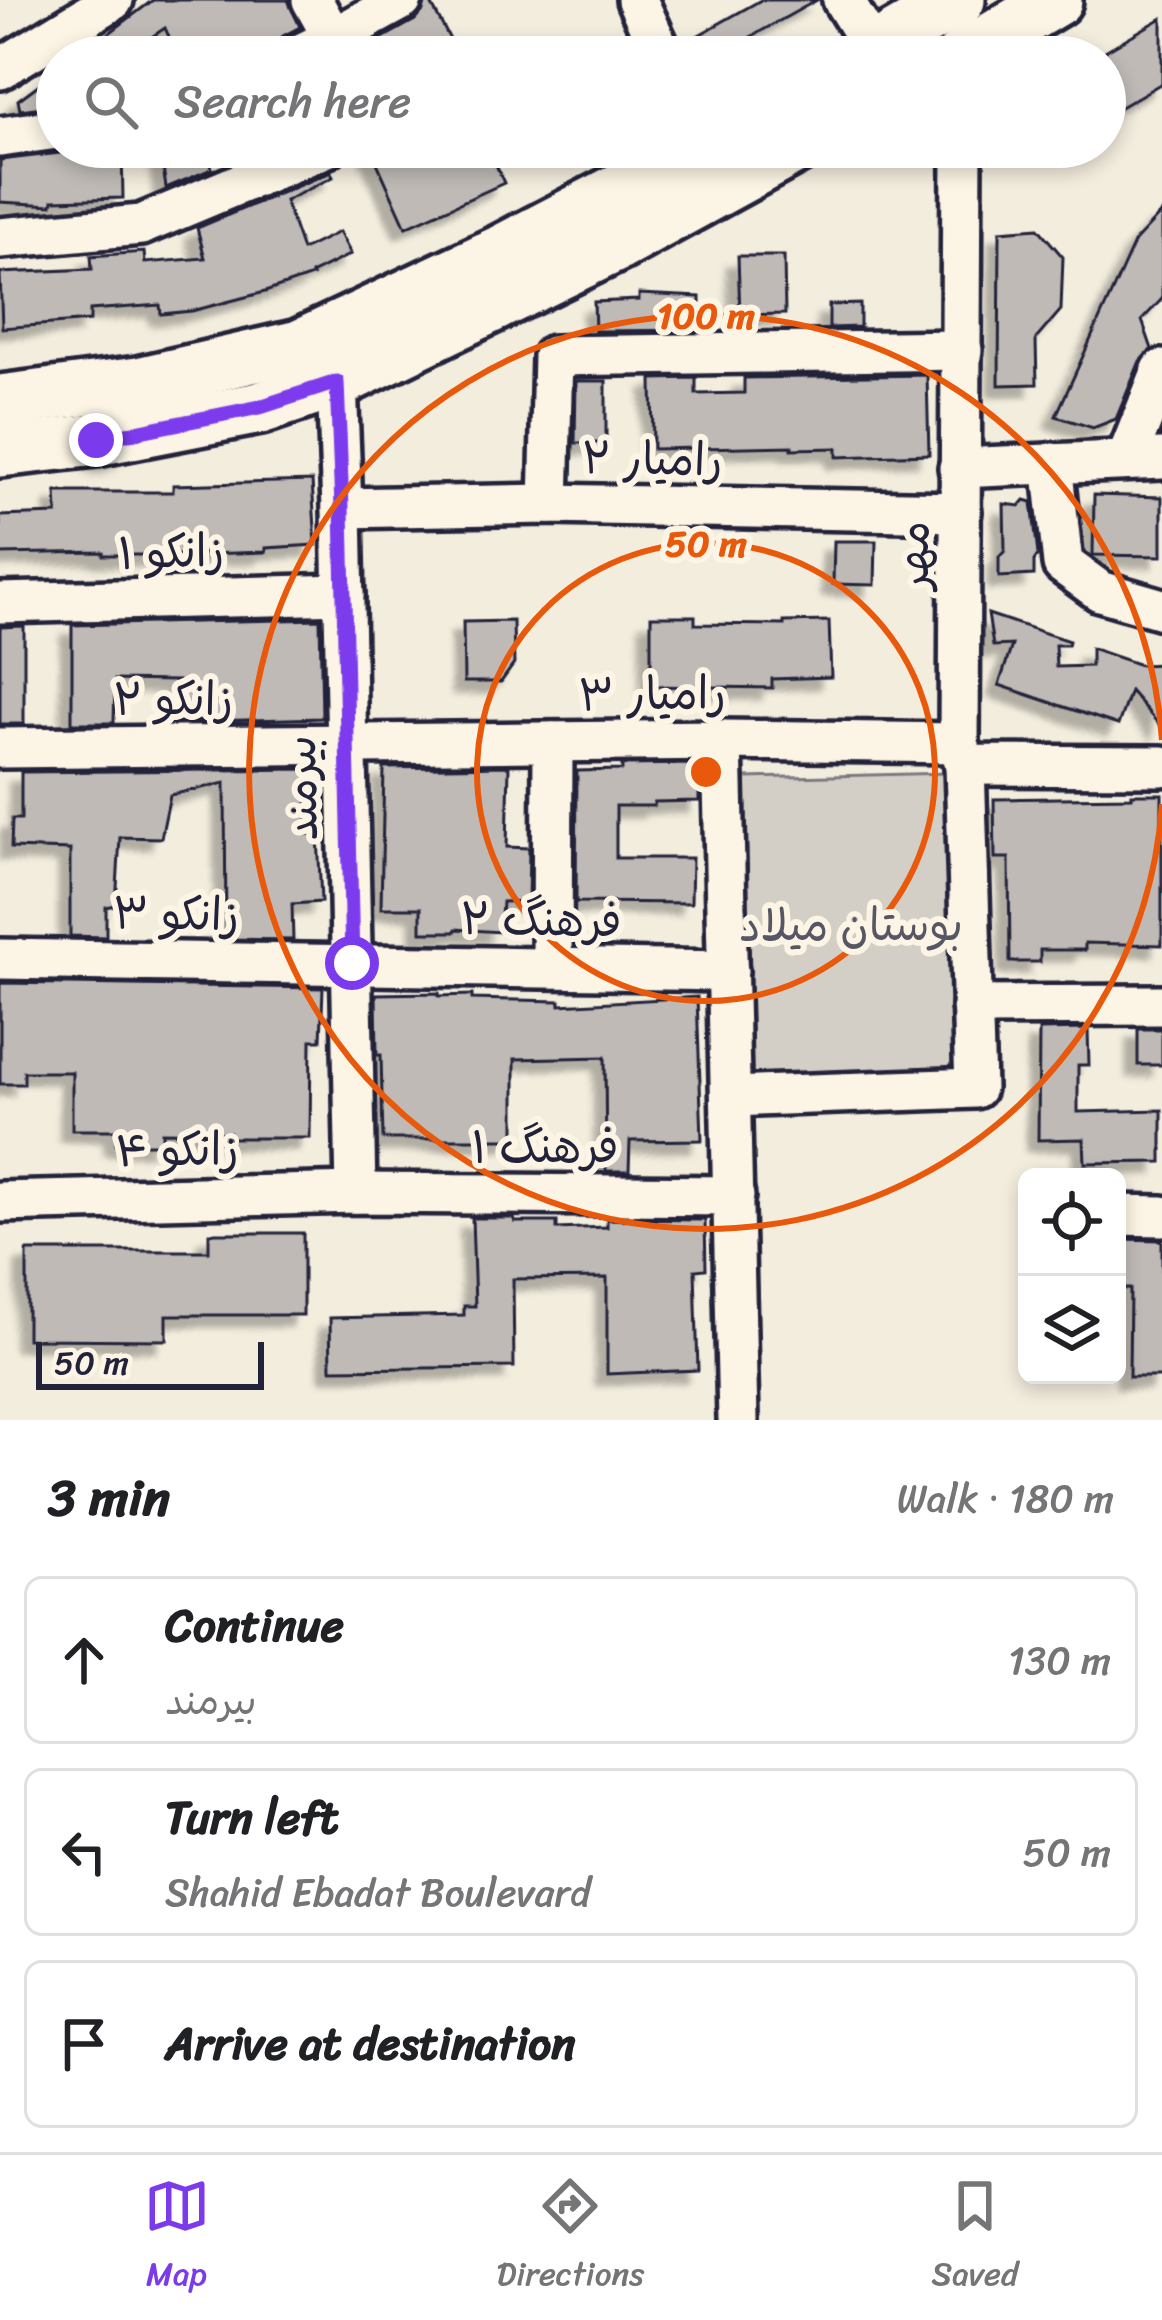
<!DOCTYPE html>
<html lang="en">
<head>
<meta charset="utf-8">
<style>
  body { margin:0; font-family:Sriracha,"Playpen Sans Arabic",sans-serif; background:#f6f6f6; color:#202124 }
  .controls { position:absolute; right:36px; bottom:36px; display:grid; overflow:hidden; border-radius:18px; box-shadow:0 6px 18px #0003 }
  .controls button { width:108px; height:108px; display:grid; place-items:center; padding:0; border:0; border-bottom:3px solid #e0e0e0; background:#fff; color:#202124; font:60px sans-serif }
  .scale { position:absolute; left:36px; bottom:30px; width:228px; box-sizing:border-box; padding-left:12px; border:6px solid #22223b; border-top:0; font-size:33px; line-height:42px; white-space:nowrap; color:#22223b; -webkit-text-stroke:9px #fcf5e5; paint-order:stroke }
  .stop { position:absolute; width:36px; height:36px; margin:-27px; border:9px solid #7c3aed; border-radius:50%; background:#fff }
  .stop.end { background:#7c3aed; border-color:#fff; box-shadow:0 3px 12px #0008 }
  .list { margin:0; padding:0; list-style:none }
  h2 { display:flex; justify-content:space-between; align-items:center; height:156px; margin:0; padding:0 48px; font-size:51px }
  h2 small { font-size:39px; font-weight:400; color:#757577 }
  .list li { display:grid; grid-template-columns:78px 1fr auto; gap:36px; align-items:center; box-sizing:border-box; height:168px; margin:0 24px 24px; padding:0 24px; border:3px solid #e0e0e0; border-radius:18px }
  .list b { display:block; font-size:45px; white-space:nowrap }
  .list p { margin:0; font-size:39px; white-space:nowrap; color:#757577 }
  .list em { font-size:39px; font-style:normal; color:#757577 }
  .icon { flex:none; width:66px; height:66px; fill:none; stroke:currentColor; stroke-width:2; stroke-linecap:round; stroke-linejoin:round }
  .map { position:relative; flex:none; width:1162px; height:1420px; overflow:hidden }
  .search { position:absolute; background:#fff; box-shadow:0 6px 18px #0003; left:36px; right:36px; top:36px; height:132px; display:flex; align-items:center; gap:30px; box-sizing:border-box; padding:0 42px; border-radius:66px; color:#757577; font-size:45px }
  .sheet { height:732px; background:#fff }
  nav { display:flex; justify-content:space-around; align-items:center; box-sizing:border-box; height:168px; border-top:3px solid #e0e0e0; background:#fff; font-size:33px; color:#757577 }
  nav a { display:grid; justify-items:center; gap:6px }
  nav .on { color:#7c3aed }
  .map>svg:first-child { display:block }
  .green { fill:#d4cfc6; stroke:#7b7880; stroke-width:3 }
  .building { fill:#bfbab6; stroke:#22223b; stroke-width:3; filter:url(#shadow) }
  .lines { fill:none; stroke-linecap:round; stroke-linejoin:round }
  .minor-casing { stroke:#22223b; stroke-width:48 }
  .major-casing { stroke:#22223b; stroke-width:60 }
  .minor { stroke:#fcf5e5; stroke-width:39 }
  .major { stroke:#fcf5e5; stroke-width:51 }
  .route { stroke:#7c3aed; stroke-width:15 }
  .ring { fill:none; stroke:#e8590c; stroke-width:6 }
  .labels { text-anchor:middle; stroke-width:12; stroke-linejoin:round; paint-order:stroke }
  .street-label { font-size:45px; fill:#22223b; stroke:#fcf5e5 }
  .park-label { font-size:45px; fill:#575665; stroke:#fcf5e5 }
  .centre { fill:#e8590c; stroke:#fcf5e5; stroke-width:6 }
  .ring-label { font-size:36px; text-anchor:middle; font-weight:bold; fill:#e8590c; stroke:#fcf5e5; stroke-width:12; stroke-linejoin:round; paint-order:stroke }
</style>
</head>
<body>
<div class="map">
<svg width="1162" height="1420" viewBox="0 0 1162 1420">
  <defs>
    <filter id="shadow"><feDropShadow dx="-11" dy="11" stdDeviation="3" flood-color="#0004"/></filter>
  </defs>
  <rect width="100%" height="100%" fill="#f3edde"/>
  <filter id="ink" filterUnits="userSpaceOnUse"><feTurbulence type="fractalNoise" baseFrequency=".00833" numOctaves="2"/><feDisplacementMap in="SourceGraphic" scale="24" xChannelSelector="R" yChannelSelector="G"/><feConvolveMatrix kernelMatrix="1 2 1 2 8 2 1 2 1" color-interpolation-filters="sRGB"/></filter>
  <g filter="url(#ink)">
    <path class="green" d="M 950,773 L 957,1069 L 752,1074 L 745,778 Z"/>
    <g class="building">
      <path d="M 153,0 L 288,0 L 300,27 L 283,36 L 274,45 L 270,54 L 265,57 L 178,57 L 165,28 L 135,48 L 83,53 Z"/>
      <path d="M 426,0 L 429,0 L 454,47 L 435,57 L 364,57 L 361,50 L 415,20 L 423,11 Z"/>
      <path d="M 761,0 L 817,0 L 747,39 L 757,57 L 687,57 L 683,44 Z"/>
      <path d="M 1162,18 L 1162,83 L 1105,116 L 1105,51 Z"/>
      <path d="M 57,71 L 57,105 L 20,110 L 18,100 Z"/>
      <path d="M 73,147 L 122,147 L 123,198 L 53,200 L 52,205 L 0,202 L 0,160 L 60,153 Z"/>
      <path d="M 160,147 L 208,147 L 212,169 L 166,188 Z"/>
      <path d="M 370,147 L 488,147 L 504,183 L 406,227 Z"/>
      <path d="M 331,172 L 333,177 L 285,201 L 302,250 L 339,232 L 351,254 L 311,274 L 312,276 L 265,292 L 192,311 L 161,314 L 160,305 L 90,310 L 90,321 L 2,328 L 0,273 L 92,269 L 91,256 L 144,252 L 145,263 L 205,258 L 197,228 Z"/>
      <path d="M 1162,212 L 1162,299 L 1142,320 L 1152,349 L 1140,361 L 1116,419 L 1093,428 L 1056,416 L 1135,241 Z"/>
      <path d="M 1038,228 L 1063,257 L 1061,310 L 1036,339 L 1037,384 L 999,385 L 1000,231 Z"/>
      <path d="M 738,256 L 784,256 L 785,314 L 740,315 Z"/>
      <path d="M 639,294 L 700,297 L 700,330 L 595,331 L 594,302 L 639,300 Z"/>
      <path d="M 860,304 L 860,327 L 829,328 L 829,305 Z"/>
      <path d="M 927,375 L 929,454 L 837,457 L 837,448 L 792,449 L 792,446 L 653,449 L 652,379 L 696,378 L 696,394 L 744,393 L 744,378 Z"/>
      <path d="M 576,381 L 606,381 L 606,443 L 575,443 Z"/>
      <path d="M 312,481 L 316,545 L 266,548 L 266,552 L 176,555 L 103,555 L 103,552 L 0,554 L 0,516 L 57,514 L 56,492 L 173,492 L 173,485 Z"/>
      <path d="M 1094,495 L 1162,497 L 1162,556 L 1093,555 Z"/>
      <path d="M 1025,500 L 1032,502 L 1038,555 L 1034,561 L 1034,575 L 999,577 L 999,557 L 1005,551 L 1004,504 L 1020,506 Z"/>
      <path d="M 834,541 L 876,541 L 875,585 L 833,584 Z"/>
      <path d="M 988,614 L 1069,641 L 1068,645 L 1055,645 L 1056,667 L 1091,666 L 1091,648 L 1140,665 L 1162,664 L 1162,728 L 1130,691 L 1118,725 L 999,685 L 1012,645 L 993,646 Z"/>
      <path d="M 651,616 L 695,616 L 695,624 L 784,625 L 784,622 L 829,621 L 831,677 L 772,679 L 772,688 L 651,686 Z"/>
      <path d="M 320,619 L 322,718 L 174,722 L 178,681 L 115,680 L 114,723 L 72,723 L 72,625 Z"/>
      <path d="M 513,621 L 514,664 L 501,682 L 464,682 L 463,622 Z"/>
      <path d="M 24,626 L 24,724 L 0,724 L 0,627 Z"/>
      <path d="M 699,764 L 699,801 L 654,802 L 654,806 L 616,806 L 616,858 L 692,858 L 691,903 L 576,902 L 577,771 L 622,770 L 622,765 Z"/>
      <path d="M 509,766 L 507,847 L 529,848 L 528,901 L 502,902 L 500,932 L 456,929 L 455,932 L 421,932 L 421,908 L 381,908 L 384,768 Z"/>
      <path d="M 308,769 L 307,834 L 318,834 L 321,902 L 292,904 L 293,940 L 226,939 L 225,783 L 170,795 L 161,838 L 120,837 L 116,905 L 106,907 L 106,937 L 70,936 L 70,850 L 11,848 L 12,819 L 21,819 L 21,772 Z"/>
      <path d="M 1132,794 L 1162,794 L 1162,945 L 1085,943 L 1085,950 L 1040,950 L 1040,962 L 1010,962 L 1009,858 L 995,858 L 994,799 L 1132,797 Z"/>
      <path d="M 0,983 L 323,988 L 321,1040 L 311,1040 L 310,1138 L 230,1138 L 229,1133 L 162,1132 L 162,1144 L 116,1144 L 116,1130 L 72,1130 L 72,1072 L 24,1072 L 24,1084 L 0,1084 Z"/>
      <path d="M 439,993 L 439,996 L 472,995 L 472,999 L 560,1001 L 560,1005 L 697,997 L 702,1140 L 630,1141 L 629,1171 L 606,1171 L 605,1057 L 515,1059 L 515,1139 L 383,1139 L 381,1055 L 377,1055 L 376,994 Z"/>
      <path d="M 1088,1029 L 1089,1065 L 1078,1065 L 1078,1112 L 1162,1110 L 1162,1162 L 1085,1163 L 1084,1139 L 1038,1140 L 1039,1030 Z"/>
      <rect x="1138" y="1029" width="24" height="36"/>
      <path d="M 472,1218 L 514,1218 L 515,1222 L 557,1222 L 557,1229 L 607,1227 L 607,1219 L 705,1220 L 706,1269 L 695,1270 L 698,1370 L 607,1374 L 607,1278 L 513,1279 L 514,1367 L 331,1369 L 330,1318 L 464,1315 L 464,1306 L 475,1306 Z"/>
      <path d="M 209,1233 L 303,1233 L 303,1315 L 167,1315 L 167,1340 L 27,1339 L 27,1251 L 209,1251 Z"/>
      <path d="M 1117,1239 L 1162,1240 L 1162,1377 L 1129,1377 L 1130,1289 L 1117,1289 Z"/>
    </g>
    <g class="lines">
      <defs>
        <g id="minor">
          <path d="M 312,0 L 333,38"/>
          <path d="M 637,0 L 663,57"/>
          <path d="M 843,0 L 874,50"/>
          <path d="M 294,57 L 333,38 L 402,0"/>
          <path d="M 0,69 L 113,0"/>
          <path d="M 0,137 L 57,129"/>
          <path d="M 962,147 L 959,743 L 965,765 L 1162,766"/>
          <path d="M 0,238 L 141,225 L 327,147"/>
          <path d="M 337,382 L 342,508 L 356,1193"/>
          <path d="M 1126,460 L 1162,370"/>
          <path d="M 1052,463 L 1063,564 L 1100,591 L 1162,609"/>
          <path d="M 959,468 L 1162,459"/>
          <path d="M 549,504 L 553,356 L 962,350"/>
          <path d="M 342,508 L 549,504 L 961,512"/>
          <path d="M 0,603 L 344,594"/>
          <path d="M 722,740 L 738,1420"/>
          <path d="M 0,748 L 722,740 L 959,743"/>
          <path d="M 0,959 L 728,971"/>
          <path d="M 552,967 L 553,742"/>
          <path d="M 972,1006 L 1162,1005"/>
          <path d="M 731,1097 L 975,1088 L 965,765"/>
          <path d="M 0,1202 L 356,1193 L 734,1196"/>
          <path d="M 1117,1215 L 1162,1216"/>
        </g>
        <g id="major">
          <path d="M 861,57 L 959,0"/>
          <path d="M 961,57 L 1056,0"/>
          <path d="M 0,401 L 138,383 L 299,346 L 499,252 L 700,147"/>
          <path d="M 0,451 L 96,440 L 260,408 L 337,382 L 620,244 L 797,147"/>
        </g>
      </defs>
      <use href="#minor" class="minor-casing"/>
      <use href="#major" class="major-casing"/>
      <use href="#minor" class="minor"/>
      <use href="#major" class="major"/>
    </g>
  </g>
  <g class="lines" filter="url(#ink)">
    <path class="route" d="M 96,440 L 260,407 L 337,382 L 342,508 L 352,963"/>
  </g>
  <g class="ring">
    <circle cx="706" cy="772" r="229"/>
    <path d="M1162 804A457 457 0 1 1 1162 740"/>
  </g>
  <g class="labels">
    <g class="street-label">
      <text transform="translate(652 458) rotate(1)" y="16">رامیار ۲</text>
      <text transform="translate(171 551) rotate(-2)" y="16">زانکو ۱</text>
      <text transform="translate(912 555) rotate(-90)" y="16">مهر</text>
      <text transform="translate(652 693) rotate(-1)" y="16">رامیار ۳</text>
      <text x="173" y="714">زانکو ۲</text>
      <text transform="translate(300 788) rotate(-91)" y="16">بیرمند</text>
      <text transform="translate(176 913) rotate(1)" y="16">زانکو ۳</text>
      <text transform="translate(541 919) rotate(1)" y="16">فرهنگ ۲</text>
      <text x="545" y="1162">فرهنگ ۱</text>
      <text transform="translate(177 1149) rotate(-1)" y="16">زانکو ۴</text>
    </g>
    <g class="park-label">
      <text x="851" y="940">بوستان میلاد</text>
    </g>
  </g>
  <circle cx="706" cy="772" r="18" class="centre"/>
  <g class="ring-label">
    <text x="706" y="328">100 m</text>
    <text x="706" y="556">50 m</text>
  </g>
</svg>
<div class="controls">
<button><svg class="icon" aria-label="locate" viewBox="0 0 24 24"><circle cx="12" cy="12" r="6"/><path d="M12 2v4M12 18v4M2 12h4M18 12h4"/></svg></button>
<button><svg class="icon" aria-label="layers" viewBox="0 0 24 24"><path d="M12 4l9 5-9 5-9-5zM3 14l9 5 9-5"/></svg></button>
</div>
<div class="scale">50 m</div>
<div class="stop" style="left:352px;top:963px"></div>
<div class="stop end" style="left:96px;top:440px"></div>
<div class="search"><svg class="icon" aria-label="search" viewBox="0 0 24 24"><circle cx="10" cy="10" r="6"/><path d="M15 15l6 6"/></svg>Search here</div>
</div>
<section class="sheet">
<h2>3 min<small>Walk · 180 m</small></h2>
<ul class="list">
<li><svg class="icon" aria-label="ahead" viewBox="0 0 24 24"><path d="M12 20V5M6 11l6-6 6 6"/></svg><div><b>Continue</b><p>بیرمند</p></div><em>130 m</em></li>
<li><svg class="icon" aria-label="left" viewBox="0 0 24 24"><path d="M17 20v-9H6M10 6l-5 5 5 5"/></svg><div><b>Turn left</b><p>Shahid Ebadat Boulevard</p></div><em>50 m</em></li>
<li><svg class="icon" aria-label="arrive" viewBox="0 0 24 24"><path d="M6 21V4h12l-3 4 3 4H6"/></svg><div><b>Arrive at destination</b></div></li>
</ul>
</section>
<nav>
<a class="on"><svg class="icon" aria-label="map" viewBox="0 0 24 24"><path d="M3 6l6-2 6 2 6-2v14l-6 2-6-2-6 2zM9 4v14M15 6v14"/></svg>Map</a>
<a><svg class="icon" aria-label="directions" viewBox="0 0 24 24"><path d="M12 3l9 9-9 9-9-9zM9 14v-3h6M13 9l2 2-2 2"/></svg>Directions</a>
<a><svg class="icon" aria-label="saved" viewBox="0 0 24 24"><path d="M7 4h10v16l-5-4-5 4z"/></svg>Saved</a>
</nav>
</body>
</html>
